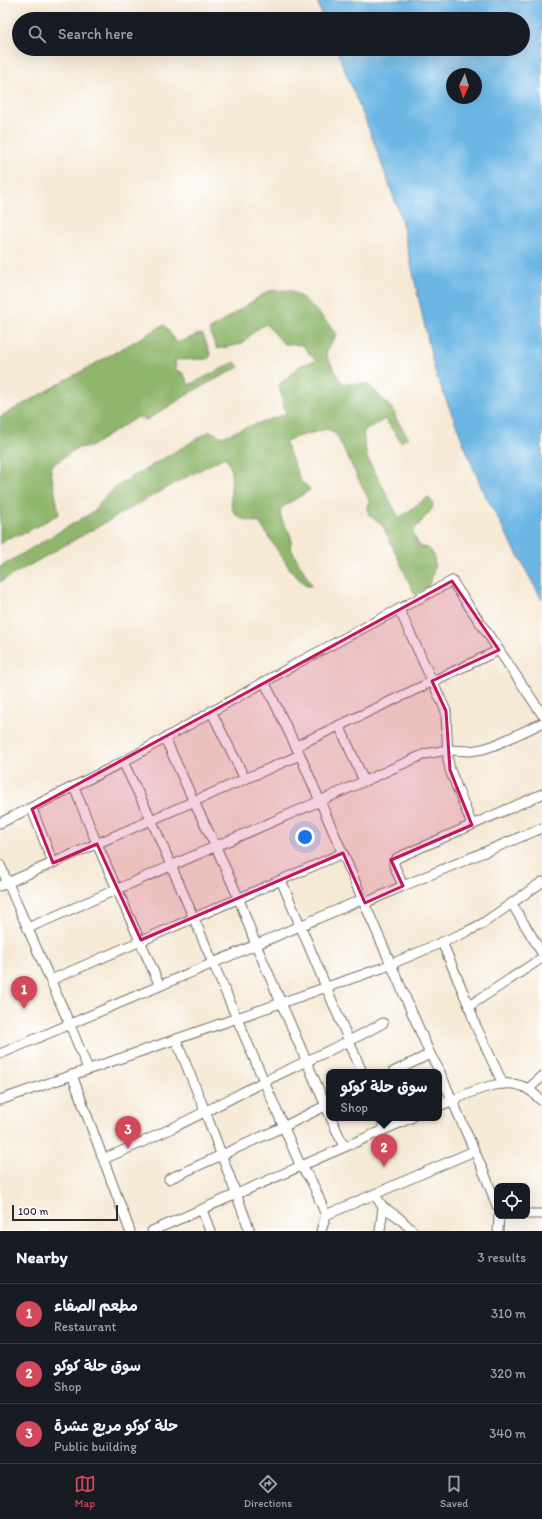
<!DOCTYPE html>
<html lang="en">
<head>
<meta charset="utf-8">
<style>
  body { margin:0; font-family:Itim,"Playpen Sans Arabic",sans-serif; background:#20242c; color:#f1f3f6 }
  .controls { position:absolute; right:12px; bottom:12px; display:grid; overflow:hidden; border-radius:8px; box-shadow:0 4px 16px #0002 }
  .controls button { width:36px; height:36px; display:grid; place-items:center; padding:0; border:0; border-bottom:1px solid #363941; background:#171b24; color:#f1f3f6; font:20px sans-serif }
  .compass { position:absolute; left:446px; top:68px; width:36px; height:36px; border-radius:50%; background:#171b24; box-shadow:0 4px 16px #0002; rotate:184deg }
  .scale { position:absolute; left:12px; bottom:10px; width:106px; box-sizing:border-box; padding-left:4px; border:2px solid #2b2b2b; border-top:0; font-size:11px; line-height:14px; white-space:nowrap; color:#2b2b2b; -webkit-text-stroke:3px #fff; paint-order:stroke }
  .you { position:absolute; left:305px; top:837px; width:14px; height:14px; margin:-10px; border:3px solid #fff; border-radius:50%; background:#1a73e8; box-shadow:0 0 0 6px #1a73e833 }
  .badge { display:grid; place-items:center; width:26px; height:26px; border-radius:50%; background:#d1495b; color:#fff; font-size:13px; font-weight:700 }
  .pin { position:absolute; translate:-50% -33px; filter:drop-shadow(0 1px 2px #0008) }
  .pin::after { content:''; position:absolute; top:21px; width:14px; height:12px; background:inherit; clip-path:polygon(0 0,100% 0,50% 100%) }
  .popup { position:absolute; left:326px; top:1069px; width:116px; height:52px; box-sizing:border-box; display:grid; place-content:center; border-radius:8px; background:#171b24; filter:drop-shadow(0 1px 3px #0005); font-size:13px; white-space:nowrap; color:#9ea1a6 }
  .popup b { font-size:15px; color:#f1f3f6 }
  .popup::after { content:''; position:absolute; left:50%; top:100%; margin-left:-8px; border:8px solid transparent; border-top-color:#171b24 }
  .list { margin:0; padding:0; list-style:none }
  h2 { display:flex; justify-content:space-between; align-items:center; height:52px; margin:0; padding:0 16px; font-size:17px }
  h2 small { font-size:13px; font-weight:400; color:#9ea1a6 }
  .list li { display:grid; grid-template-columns:26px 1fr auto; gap:12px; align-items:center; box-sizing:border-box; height:60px; padding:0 16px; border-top:1px solid #363941 }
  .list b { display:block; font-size:15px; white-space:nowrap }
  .list p { margin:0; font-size:13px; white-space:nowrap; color:#9ea1a6 }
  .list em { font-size:13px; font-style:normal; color:#9ea1a6 }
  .icon { flex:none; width:22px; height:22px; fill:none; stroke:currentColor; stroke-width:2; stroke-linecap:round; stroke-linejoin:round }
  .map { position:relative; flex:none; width:542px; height:1231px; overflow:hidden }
  .search { position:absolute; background:#171b24; box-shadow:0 4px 16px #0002; left:12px; right:12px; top:12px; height:44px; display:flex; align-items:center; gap:10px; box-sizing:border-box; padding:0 14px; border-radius:22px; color:#9ea1a6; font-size:15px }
  .sheet { height:232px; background:#171b24 }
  nav { display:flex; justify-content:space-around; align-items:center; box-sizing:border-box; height:56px; border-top:1px solid #363941; background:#171b24; font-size:11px; color:#9ea1a6 }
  nav a { display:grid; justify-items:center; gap:2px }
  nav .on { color:#d1495b }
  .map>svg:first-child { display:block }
  .forest { fill:#8fb66c; stroke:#5d704c }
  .water { fill:#6cb6e4; stroke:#4c7088; fill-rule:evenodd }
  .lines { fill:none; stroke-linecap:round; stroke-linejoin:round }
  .minor-casing { stroke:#726e66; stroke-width:11 }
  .minor { stroke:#fff; stroke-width:9 }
  .marked { fill:#c2185b; fill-opacity:0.2; stroke:#c2185b; stroke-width:3; stroke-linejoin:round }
</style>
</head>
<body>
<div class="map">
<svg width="542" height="1231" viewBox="0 0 542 1231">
  <rect width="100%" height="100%" fill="#fff"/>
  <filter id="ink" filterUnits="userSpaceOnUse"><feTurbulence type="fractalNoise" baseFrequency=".025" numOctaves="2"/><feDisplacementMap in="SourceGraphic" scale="8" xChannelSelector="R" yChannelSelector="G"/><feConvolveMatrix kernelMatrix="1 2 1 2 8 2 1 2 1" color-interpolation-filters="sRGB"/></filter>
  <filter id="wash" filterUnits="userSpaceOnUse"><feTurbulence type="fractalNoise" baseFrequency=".012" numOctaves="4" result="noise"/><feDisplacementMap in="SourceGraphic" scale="16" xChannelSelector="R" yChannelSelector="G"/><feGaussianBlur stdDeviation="0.9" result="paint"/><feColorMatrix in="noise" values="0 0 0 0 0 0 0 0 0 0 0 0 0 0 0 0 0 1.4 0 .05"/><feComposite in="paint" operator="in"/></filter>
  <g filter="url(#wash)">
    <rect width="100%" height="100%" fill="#f6e9d5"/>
    <g class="forest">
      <path d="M 289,290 C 304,295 326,321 337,334 L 327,350 L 326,355 L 340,380 L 345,384 L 368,384 L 395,412 L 395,417 L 408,437 L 401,442 L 385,419 L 365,430 L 363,434 L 367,457 L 399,518 L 428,497 L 433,503 L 432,509 L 414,530 L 413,534 L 420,547 L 428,548 C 436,554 435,565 433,574 C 432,579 429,581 429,586 L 415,595 L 383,526 L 369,515 L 368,509 L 369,500 L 336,434 L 327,429 L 293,438 L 285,442 L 301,482 L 306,485 L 310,490 L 281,508 C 276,523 297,532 290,547 L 311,584 L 311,586 L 306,586 L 292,572 L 259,522 C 253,522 249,521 243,519 C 219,512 241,474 225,457 L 175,483 L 0,582 L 0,567 L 96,510 L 99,503 L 117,486 L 210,431 L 222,437 L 247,427 L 286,414 L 279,385 L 301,365 L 316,361 L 302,345 L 284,344 L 266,324 L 256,330 L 241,344 L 217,349 L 209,330 L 268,291 Z"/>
      <path d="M 164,325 L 177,343 L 200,334 L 203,335 L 211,356 L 207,359 L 175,360 L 176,370 L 183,373 L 189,385 L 235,362 L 239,367 L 195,390 L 147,420 L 137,417 L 90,447 L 77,448 L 50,467 L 59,514 L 21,535 L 7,538 L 0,545 L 0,417 Z"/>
    </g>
    <path class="water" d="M 317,0 L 542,0 L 542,600 L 482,489 L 435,372 L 400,215 L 371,134 L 336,49 L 523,49 L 523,19 L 323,19 ZM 452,74 L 476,74 L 476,98 L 452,98 Z"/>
  </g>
  <g filter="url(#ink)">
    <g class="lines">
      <defs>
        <g id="minor">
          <path d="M 399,609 L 446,711 L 448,760 L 450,770 L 472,825"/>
          <path d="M 265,683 L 300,755 L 430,1054 L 438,1068 L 485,1175 L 497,1206"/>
          <path d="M 211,711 L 245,779"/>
          <path d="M 339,725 L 364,781"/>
          <path d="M 165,738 L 194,802 L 216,847 L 239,899 L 256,945 L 329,1113"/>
          <path d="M 296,746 L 499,650"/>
          <path d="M 123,762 L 151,819 L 301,1167 C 314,1180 318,1198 326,1215 L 321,1231"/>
          <path d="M 74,787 L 97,844 L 160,986"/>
          <path d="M 32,809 L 53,863"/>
          <path d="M 0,823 L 123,762 L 303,660 L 452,581 L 542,714"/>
          <path d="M 0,865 L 70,1025 L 88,1069"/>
          <path d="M 281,880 L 362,1072"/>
          <path d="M 0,886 L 300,755"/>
          <path d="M 403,886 L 394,865 L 394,861 L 397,858 L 542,794"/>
          <path d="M 365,903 L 403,886 L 542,828"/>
          <path d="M 512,904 L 542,953"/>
          <path d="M 28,928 L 320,801 L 425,754 L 447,750 L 470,751 L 483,749 L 495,745 L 542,723"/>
          <path d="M 442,942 L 469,1006 L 542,958"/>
          <path d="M 51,980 L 343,853"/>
          <path d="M 469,1006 L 475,1024 L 503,1084"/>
          <path d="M 176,1040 L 205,1111 L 250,1231"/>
          <path d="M 0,1054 L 363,899"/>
          <path d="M 393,1072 L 430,1054"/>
          <path d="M 72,1075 L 130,1231"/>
          <path d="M 528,1089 L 542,1077"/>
          <path d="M 0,1100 L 382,968 L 466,932 L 482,924 L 542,882"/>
          <path d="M 439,1106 C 462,1097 503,1073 528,1089 C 533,1092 537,1097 542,1101"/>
          <path d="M 331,1118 L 344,1147"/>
          <path d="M 381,1118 L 385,1129"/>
          <path d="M 103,1159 C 158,1137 210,1109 263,1082 C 303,1062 344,1045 383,1023"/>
          <path d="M 169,1179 L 283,1127 L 329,1104"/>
          <path d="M 375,1195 L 383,1207 L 380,1231"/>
          <path d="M 383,1207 L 398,1217 L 413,1231"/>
          <path d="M 202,1210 L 210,1231"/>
          <path d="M 527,1214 L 542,1214"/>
          <path d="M 326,1215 L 474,1151"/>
          <path d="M 152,1231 L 411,1118"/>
          <path d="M 498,1231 L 499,1216"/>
        </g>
      </defs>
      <use href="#minor" class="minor-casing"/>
      <use href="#minor" class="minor"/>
    </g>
  </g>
  <path class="marked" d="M 452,581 L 499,650 L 432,681 L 446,711 L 450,770 L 472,825 L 391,860 L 403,886 L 365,903 L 343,853 L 141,940 L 97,844 L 53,863 L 32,809 Z"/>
</svg>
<div class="controls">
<button><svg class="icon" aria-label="locate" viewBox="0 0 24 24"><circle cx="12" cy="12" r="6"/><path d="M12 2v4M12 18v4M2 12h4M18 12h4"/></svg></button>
</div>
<svg class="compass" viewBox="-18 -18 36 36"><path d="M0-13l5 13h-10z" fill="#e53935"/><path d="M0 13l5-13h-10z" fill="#9ea1a6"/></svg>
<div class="scale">100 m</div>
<div class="you"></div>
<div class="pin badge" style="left:24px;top:1009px">1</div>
<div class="pin badge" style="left:384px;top:1167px">2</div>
<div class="popup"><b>سوق حلة كوكو</b>Shop</div>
<div class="pin badge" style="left:128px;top:1149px">3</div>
<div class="search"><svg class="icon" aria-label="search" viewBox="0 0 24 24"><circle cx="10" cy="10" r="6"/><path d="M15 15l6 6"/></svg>Search here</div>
</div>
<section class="sheet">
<h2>Nearby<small>3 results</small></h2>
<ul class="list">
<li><span class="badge">1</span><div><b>مطعم الصفاء</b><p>Restaurant</p></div><em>310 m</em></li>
<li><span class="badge">2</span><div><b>سوق حلة كوكو</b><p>Shop</p></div><em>320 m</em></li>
<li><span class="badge">3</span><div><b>حلة كوكو مربع عشرة</b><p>Public building</p></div><em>340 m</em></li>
</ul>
</section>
<nav>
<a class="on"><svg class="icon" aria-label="map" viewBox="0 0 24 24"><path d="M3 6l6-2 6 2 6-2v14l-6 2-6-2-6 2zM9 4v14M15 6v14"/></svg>Map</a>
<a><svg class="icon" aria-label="directions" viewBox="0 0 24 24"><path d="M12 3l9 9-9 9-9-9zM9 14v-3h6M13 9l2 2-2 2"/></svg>Directions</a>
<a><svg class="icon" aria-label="saved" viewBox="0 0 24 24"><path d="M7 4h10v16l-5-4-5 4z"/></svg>Saved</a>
</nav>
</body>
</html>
